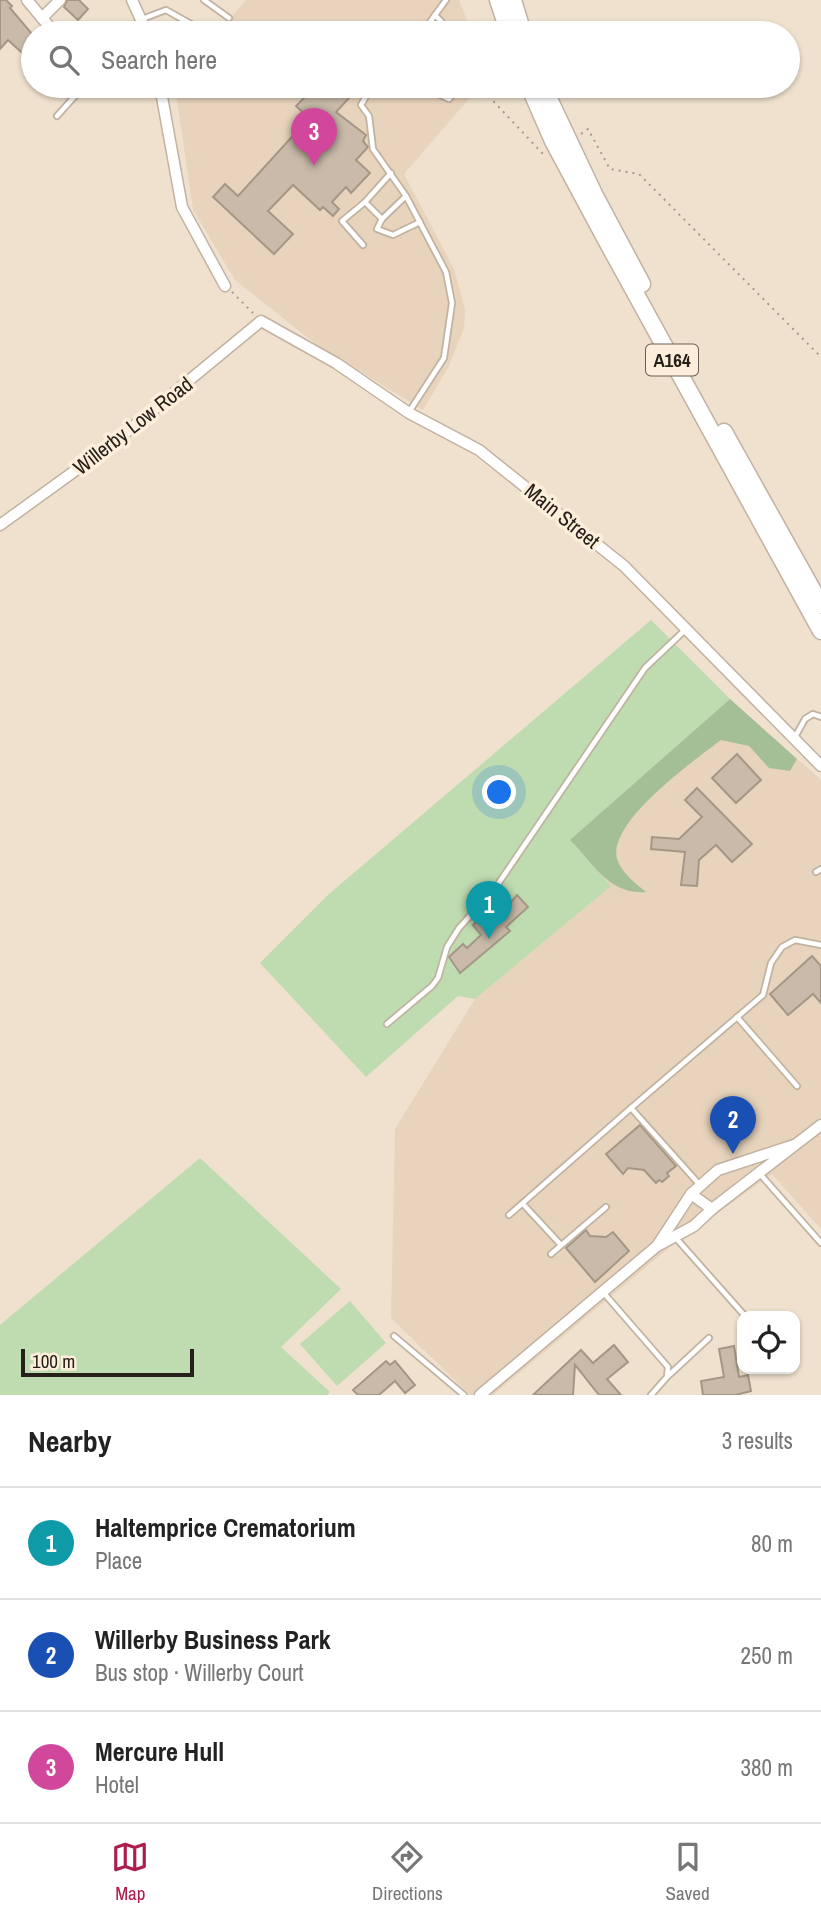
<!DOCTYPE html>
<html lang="en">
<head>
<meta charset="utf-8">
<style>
  body { margin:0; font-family:"Archivo Narrow",sans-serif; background:#f2f2f2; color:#222 }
  .controls { position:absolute; right:21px; bottom:21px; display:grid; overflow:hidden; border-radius:14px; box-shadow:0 2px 5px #0004 }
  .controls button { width:63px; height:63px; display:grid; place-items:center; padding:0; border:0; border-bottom:2px solid #e0e0e0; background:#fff; color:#222; font:35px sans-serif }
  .scale { position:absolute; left:21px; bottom:18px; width:173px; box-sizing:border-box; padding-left:7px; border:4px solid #26201a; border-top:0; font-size:19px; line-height:24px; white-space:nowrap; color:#26201a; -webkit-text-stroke:5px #fdeedb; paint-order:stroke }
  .you { position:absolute; left:500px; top:793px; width:24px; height:24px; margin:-18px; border:5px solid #fff; border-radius:50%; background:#1a73e8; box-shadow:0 0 0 10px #1a73e833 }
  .badge { display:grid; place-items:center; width:46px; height:46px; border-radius:50%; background:#ad1b4f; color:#fff; font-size:23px; font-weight:700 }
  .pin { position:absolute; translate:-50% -58px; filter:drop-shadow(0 2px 4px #0008) }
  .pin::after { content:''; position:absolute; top:37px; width:24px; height:21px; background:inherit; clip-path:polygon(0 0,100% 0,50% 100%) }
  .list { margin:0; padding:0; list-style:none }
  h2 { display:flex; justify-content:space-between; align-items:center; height:91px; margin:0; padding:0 28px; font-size:30px }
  h2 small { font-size:23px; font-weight:400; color:#767676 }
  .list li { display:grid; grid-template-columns:46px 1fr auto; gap:21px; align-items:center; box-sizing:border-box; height:112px; padding:0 28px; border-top:2px solid #e0e0e0 }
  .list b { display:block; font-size:26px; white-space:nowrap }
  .list p { margin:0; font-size:23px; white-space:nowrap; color:#767676 }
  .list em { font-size:23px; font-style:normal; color:#767676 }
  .icon { flex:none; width:38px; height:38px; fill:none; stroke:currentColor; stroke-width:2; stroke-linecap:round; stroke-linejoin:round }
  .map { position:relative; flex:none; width:821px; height:1395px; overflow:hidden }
  .search { position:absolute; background:#fff; box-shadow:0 2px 5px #0004; left:21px; right:21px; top:21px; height:77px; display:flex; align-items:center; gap:18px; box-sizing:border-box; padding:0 24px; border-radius:38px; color:#767676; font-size:26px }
  .sheet { height:427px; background:#fff }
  nav { display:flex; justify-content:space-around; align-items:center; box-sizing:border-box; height:98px; border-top:2px solid #e0e0e0; background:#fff; font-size:19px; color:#767676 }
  nav a { display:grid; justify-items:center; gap:4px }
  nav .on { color:#ad1b4f }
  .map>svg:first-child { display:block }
  .built { fill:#e8d4bd }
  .green { fill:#bfdbb0 }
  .forest { fill:#a4bf95 }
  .building { fill:#c9baa9; stroke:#a59786; stroke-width:2 }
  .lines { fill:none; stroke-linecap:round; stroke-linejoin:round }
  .service-casing { stroke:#c1b2a1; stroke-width:8 }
  .minor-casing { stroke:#c1b2a1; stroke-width:13 }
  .trunk-casing { stroke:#c1b2a1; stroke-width:19 }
  .path { stroke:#a59a8b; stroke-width:2; stroke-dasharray:2 5; stroke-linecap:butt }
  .service { stroke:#fff; stroke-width:4.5 }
  .minor { stroke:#fff; stroke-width:10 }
  .trunk { stroke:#fff; stroke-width:16 }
  .labels { text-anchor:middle; stroke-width:7; stroke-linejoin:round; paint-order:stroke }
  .shield { fill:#fdeedb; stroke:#665e54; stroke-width:2 }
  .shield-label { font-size:19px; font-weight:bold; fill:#26201a }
  .street-label { font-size:21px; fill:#26201a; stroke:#fdeedb }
</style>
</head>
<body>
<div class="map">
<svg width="821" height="1395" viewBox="0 0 821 1395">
  <rect width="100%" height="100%" fill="#efe1ce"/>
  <g class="built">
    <path d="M 246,0 L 459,0 L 472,33 L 218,33 Z"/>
    <path d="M 175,86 L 480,86 L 404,174 L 454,269 L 465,309 L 464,328 L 449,366 L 423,410 L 317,345 L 235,280 L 193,210 Z"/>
    <path d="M 730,699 L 821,780 L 821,1229 L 772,1174 L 669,1248 L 493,1395 L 470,1395 L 391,1318 L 395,1129 L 475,999 L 610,886 L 570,840 Z"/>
  </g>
  <g class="green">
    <path d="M 651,620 L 730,699 L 571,840 L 611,886 L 475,999 L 458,996 L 366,1077 L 260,963 L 329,894 Z"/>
    <path d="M 200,1158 L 341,1289 L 281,1347 L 330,1392 L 327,1395 L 0,1395 L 0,1325 Z"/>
    <path d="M 350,1301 L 386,1343 L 337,1386 L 300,1344 Z"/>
  </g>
  <path class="forest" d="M 730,699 L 797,759 L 790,771 L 769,768 L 749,746 L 721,740 C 695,760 607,822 617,859 C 621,872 636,884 646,892 C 609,895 594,864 570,840 Z"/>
  <g class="building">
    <path d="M 0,0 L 6,0 L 12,6 L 10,8 L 33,35 L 33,63 L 8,40 L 0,49 Z"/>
    <path d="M 67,0 L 79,0 L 88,9 L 78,20 L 64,7 Z"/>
    <path d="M 306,86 L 360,86 L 336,112 L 366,135 L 363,141 L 368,147 L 356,160 L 370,173 L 351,193 L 346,187 L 332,202 L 339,209 L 333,216 L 323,207 L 320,210 L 293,185 L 268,211 L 293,234 L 274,254 L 213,197 L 225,184 L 238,196 L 309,118 L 296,106 L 311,91 Z"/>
    <path d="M 737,754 L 761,780 L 736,803 L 712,778 Z"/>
    <path d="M 697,788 L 752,844 L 732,862 L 716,845 L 699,860 L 697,886 L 681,885 L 685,852 L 651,849 L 652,837 L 679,839 L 702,817 L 685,800 Z"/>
    <path d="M 517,895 L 528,907 L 506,927 L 510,931 L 460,973 L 449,957 L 463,944 L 467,948 L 481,935 L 473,925 L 485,914 L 493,924 Z"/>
    <path d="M 812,956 L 821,966 L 821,1003 L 813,994 L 788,1015 L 770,994 Z"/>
    <path d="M 640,1125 L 676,1166 L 667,1173 L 669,1176 L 662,1182 L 659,1180 L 656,1183 L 644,1170 L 628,1168 L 623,1174 L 606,1154 Z"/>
    <path d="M 586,1230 L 590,1236 L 606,1237 L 613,1232 L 629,1251 L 595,1282 L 566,1248 Z"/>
    <path d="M 614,1345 L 628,1362 L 607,1379 L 621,1395 L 599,1395 L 575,1365 L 573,1395 L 533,1395 L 581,1350 L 593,1363 Z"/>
    <path d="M 734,1346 L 739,1377 L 748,1375 L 751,1391 L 736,1395 L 703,1395 L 701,1381 L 724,1377 L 719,1349 Z"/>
    <path d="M 386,1361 L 390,1365 L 395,1361 L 415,1385 L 405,1393 L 395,1381 L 379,1395 L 358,1395 L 353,1390 Z"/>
  </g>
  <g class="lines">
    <defs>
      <g id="service">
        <path d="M 204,0 L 229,18"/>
        <path d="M 435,15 L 452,33"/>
        <path d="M 142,19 L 166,10 L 207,33"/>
        <path d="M 289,33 L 290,33"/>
        <path d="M 422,33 L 446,0"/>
        <path d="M 122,86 L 130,89 L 146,86"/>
        <path d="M 372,86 L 361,105 L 369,116 L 373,149 L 406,196 L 446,272 L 452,303 L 444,358 L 409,412"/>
        <path d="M 421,86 L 449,99 L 460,86"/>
        <path d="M 57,116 L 84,86"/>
        <path d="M 406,196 L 382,219 L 377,229 L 393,235 L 420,222"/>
        <path d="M 365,202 L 382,219"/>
        <path d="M 363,245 L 342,221 L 365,202 L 391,173"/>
        <path d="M 795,737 L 805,719 L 813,714 L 821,717"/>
        <path d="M 816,872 L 821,869"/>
        <path d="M 737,1017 L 797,1086"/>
        <path d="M 387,1024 L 432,986 L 438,978 L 447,947 L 459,928 L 496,887 L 645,668 L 685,630"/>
        <path d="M 631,1108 L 763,995 L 771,963 L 782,947 L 795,940 L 821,945"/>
        <path d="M 760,1174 L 821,1243"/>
        <path d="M 523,1204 L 561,1245"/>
        <path d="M 509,1215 L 631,1108 L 699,1184"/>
        <path d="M 675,1237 L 745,1316"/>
        <path d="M 551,1254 L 606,1207"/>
        <path d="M 602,1291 L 668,1367 L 667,1377 L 651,1395"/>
        <path d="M 394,1336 L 464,1395"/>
        <path d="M 668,1376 L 709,1338"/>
      </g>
      <g id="minor">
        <path d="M 27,0 L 52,30"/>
        <path d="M 132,0 L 147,33"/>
        <path d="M 42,18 L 60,0"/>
        <path d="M 160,86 L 182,207 L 225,286"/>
        <path d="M 0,525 L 112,444 L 261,321 L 336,363 L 409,413 L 479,450 L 624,566 L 821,766"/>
        <path d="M 794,1145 L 718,1170 L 691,1194 L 712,1209 L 821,1125"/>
        <path d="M 657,1246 L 691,1194"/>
        <path d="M 480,1395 L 657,1246 L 694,1226 L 712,1209"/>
      </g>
      <g id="trunk">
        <path d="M 498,0 L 509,33"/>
        <path d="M 513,0 L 523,33"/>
        <path d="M 529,86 L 553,141 L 605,238 L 821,631"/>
        <path d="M 543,86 L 594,194 L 642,284"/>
        <path d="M 724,432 L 821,605"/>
      </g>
    </defs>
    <use href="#service" class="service-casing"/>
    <use href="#minor" class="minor-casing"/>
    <use href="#trunk" class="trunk-casing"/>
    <g class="path">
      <path d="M 479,86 L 543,154"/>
      <path d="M 581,134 L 588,129 L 610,169 L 639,174 L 821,357"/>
      <path d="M 232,292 L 253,313"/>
    </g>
    <use href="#service" class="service"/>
    <use href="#minor" class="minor"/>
    <use href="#trunk" class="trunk"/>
  </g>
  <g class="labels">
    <rect class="shield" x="646" y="344.5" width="52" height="31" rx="5"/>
    <g class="shield-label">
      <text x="672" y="367">A164</text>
    </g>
    <g class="street-label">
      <text transform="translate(133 426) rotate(-38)" y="7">Willerby Low Road</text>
      <text transform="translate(562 516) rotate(39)" y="7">Main Street</text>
    </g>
  </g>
</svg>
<div class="controls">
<button><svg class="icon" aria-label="locate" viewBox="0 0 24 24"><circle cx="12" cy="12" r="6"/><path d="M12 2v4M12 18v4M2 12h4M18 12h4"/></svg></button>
</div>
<div class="scale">100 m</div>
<div class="you"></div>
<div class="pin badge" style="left:489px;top:939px;background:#0f9aa8">1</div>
<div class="pin badge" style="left:733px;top:1154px;background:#1a4fb4">2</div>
<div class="pin badge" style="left:314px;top:166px;background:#d1479c">3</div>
<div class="search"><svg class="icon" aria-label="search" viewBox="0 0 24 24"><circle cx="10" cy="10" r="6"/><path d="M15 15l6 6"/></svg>Search here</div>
</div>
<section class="sheet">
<h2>Nearby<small>3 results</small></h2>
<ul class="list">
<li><span class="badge" style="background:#0f9aa8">1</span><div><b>Haltemprice Crematorium</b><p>Place</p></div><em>80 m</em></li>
<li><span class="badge" style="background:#1a4fb4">2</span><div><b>Willerby Business Park</b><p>Bus stop · Willerby Court</p></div><em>250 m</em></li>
<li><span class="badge" style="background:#d1479c">3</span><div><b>Mercure Hull</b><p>Hotel</p></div><em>380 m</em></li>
</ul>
</section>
<nav>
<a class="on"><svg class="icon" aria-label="map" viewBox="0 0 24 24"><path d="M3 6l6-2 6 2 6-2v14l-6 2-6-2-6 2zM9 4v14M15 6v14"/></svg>Map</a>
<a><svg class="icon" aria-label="directions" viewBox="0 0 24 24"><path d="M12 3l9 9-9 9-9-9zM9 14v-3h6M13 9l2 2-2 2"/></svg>Directions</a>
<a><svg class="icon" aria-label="saved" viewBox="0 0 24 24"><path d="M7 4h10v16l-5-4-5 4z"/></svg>Saved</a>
</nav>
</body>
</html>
